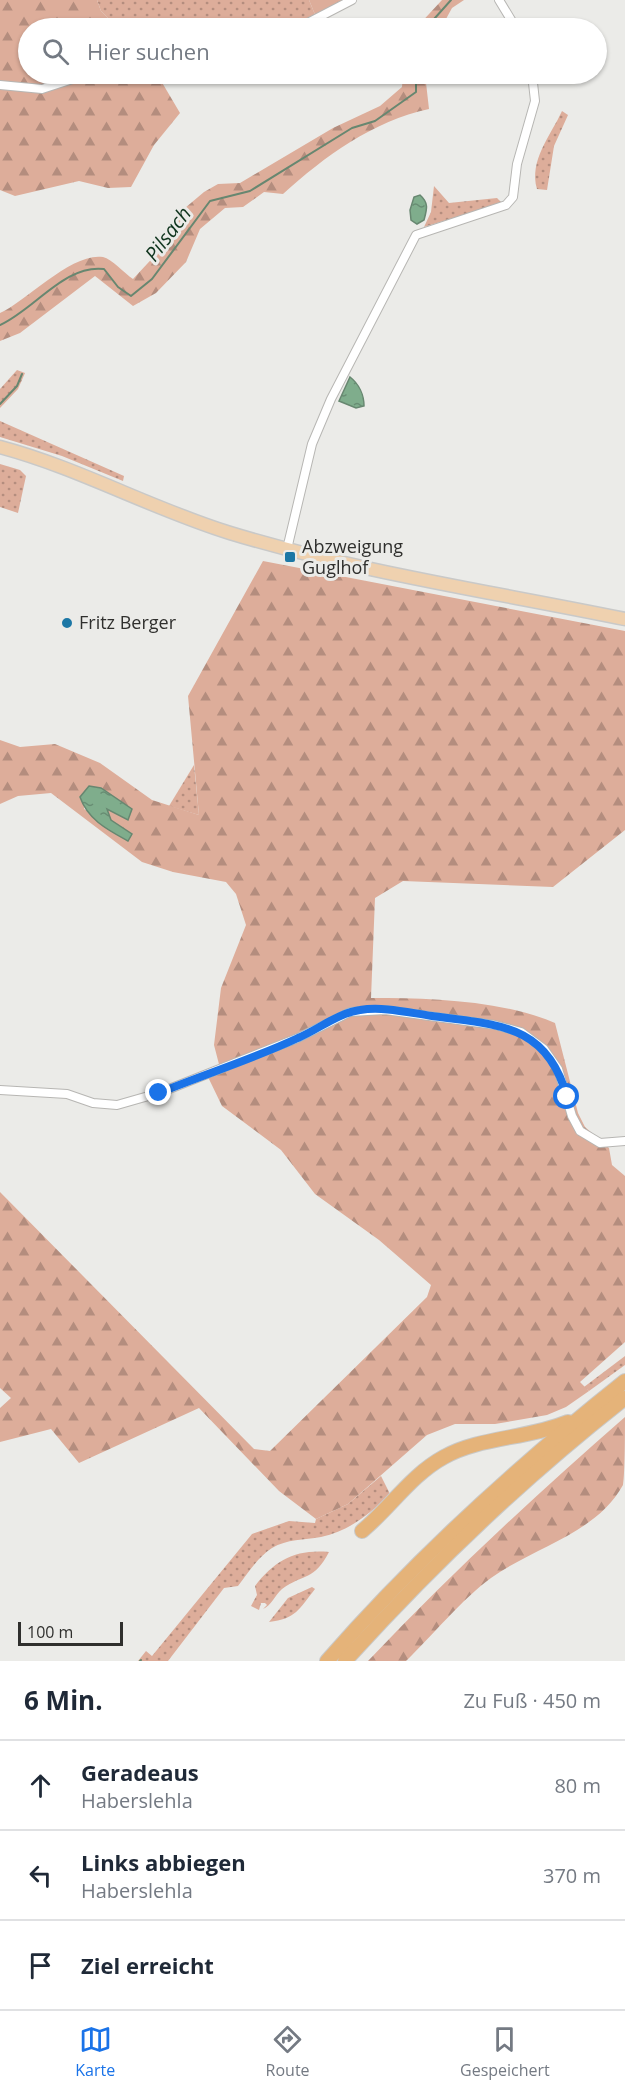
<!DOCTYPE html>
<html lang="de">
<head>
<meta charset="utf-8">
<style>
  body { margin:0; font-family:"Open Sans",sans-serif; background:#f6f6f7; color:#1f2937 }
  .scale { position:absolute; left:18px; bottom:15px; width:105px; box-sizing:border-box; padding-left:6px; border:3px solid #2f2f2d; border-top:0; font-size:16px; line-height:21px; white-space:nowrap; color:#2f2f2d; -webkit-text-stroke:4px #ebebe8; paint-order:stroke }
  .stop { position:absolute; width:18px; height:18px; margin:-14px; border:4px solid #1a73e8; border-radius:50%; background:#fff }
  .stop.end { background:#1a73e8; border-color:#fff; box-shadow:0 2px 6px #0008 }
  .list { margin:0; padding:0; list-style:none }
  h2 { display:flex; justify-content:space-between; align-items:center; height:78px; margin:0; padding:0 24px; font-size:26px }
  h2 small { font-size:20px; font-weight:400; color:#747a83 }
  .list li { display:grid; grid-template-columns:39px 1fr auto; gap:18px; align-items:center; box-sizing:border-box; height:90px; padding:0 24px; border-top:2px solid #e0e1e3 }
  .list b { display:block; font-size:22px; white-space:nowrap }
  .list p { margin:0; font-size:20px; white-space:nowrap; color:#747a83 }
  .list em { font-size:20px; font-style:normal; color:#747a83 }
  .icon { flex:none; width:33px; height:33px; fill:none; stroke:currentColor; stroke-width:2; stroke-linecap:round; stroke-linejoin:round }
  .map { position:relative; flex:none; width:625px; height:1661px; overflow:hidden }
  .search { position:absolute; background:#fff; box-shadow:0 2px 4px #0004; left:18px; right:18px; top:18px; height:66px; display:flex; align-items:center; gap:15px; box-sizing:border-box; padding:0 21px; border-radius:33px; color:#747a83; font-size:22px }
  .sheet { height:348px; background:#fff }
  nav { display:flex; justify-content:space-around; align-items:center; box-sizing:border-box; height:84px; border-top:2px solid #e0e1e3; background:#fff; font-size:16px; color:#747a83 }
  nav a { display:grid; justify-items:center; gap:3px }
  nav .on { color:#1a73e8 }
  .map>svg:first-child { display:block }
  .grass { fill:url(#grass-dots) }
  .forest { fill:url(#forest-firs); fill-rule:evenodd }
  .water { fill:url(#water-ripples); stroke:#678770; stroke-width:1.5 }
  .lines { fill:none; stroke-linecap:round; stroke-linejoin:round }
  .stream { stroke:#678770; stroke-width:2 }
  .street-casing { stroke:#b7b6b3; stroke-width:10 }
  .primary-casing { stroke:#c9c9c8; stroke-width:15 }
  .highway-casing { stroke:#c9c9c8; stroke-width:16 }
  .street { stroke:#fff; stroke-width:8 }
  .primary { stroke:#efd1af; stroke-width:12 }
  .highway { stroke:#e5b379; stroke-width:14 }
  .route { stroke:#1a73e8; stroke-width:8 }
  .poi-dot { fill:#1c77a5; stroke:#ebebe8; stroke-width:2 }
  .labels { text-anchor:middle; stroke-width:6; stroke-linejoin:round; paint-order:stroke }
  .poi-label { font-size:18px; fill:#2f2f2d; stroke:#ebebe8; text-anchor:start }
  .water-label { font-size:20px; font-style:italic; fill:#0f341d; stroke:#ebebe8 }
</style>
</head>
<body>
<div class="map">
<svg width="625" height="1661" viewBox="0 0 625 1661">
  <defs>
    <pattern id="grass-dots" width="8" height="8" patternUnits="userSpaceOnUse" patternTransform="scale(1.5)"><rect width="8" height="8" fill="#ddad9a"/><path d="M2 2h.1M6 6h.1" fill="none" stroke="#b48d7e" stroke-width="1.8" stroke-linecap="round"/></pattern>
    <pattern id="forest-firs" width="22" height="20" patternUnits="userSpaceOnUse" patternTransform="scale(1.5)"><rect width="22" height="20" fill="#ddad9a"/><path d="M5 1l3.5 6h-7zM16 11l3.5 6h-7z" fill="#b48d7e"/></pattern>
    <pattern id="water-ripples" width="26" height="14" patternUnits="userSpaceOnUse" patternTransform="scale(1.5)"><rect width="26" height="14" fill="#7fad8c"/><path d="M2 4q2-2 4 0t4 0M15 11q2-2 4 0t4 0" fill="none" stroke="#688d73"/></pattern>
  </defs>
  <rect width="100%" height="100%" fill="#ebebe8"/>
  <g class="grass">
    <path d="M 97,0 L 309,0 L 316,17 L 290,28 L 118,28 L 101,11 Z"/>
    <path d="M 562,111 L 568,115 L 554,146 L 547,190 L 537,189 C 529,160 550,137 562,111 Z"/>
    <path d="M 434,186 L 449,203 L 497,198 L 502,203 L 424,227 L 431,212 Z"/>
    <path d="M 17,370 L 25,373 L 18,389 L 0,408 L 0,389 Z"/>
    <path d="M 0,421 L 124,476 L 123,481 L 62,456 L 0,437 Z"/>
    <path d="M 0,464 L 20,470 L 26,476 L 18,513 L 0,507 Z"/>
    <path d="M 194,765 L 199,815 L 169,806 Z"/>
    <path d="M 625,1356 L 625,1365 L 589,1391 L 584,1387 Z"/>
    <path d="M 381,1476 L 390,1494 C 370,1514 349,1531 321,1537 C 304,1540 287,1539 272,1548 C 258,1557 248,1573 238,1586 L 224,1588 L 168,1661 L 138,1661 L 146,1651 L 152,1656 L 252,1534 L 289,1521 L 315,1523 L 316,1519 L 348,1504 Z"/>
    <path d="M 329,1552 C 314,1581 304,1573 282,1589 C 275,1595 271,1606 263,1609 L 267,1605 L 265,1603 L 261,1603 L 259,1610 L 251,1606 L 257,1595 L 255,1586 C 275,1560 296,1549 329,1552 Z"/>
    <path d="M 312,1587 L 315,1589 C 299,1609 296,1619 269,1622 L 288,1598 Z"/>
  </g>
  <g class="forest">
    <path d="M 0,0 L 97,0 L 101,11 L 118,28 L 28,28 L 28,74 L 157,74 L 180,113 L 154,145 L 131,187 L 108,188 L 79,181 L 15,196 L 0,190 Z"/>
    <path d="M 309,0 L 346,0 L 316,17 Z"/>
    <path d="M 442,0 L 464,0 L 452,8 L 441,28 L 416,28 Z"/>
    <path d="M 403,74 L 425,74 L 429,109 C 373,121 325,156 283,194 L 264,192 L 243,207 L 225,208 L 200,229 L 186,262 L 156,293 L 133,306 L 95,276 L 20,333 L 0,341 L 0,313 C 28,300 72,252 103,257 C 112,259 124,273 133,279 L 161,249 L 185,208 L 204,192 L 218,184 L 240,183 L 333,128 L 380,106 L 402,87 Z"/>
    <path d="M 263,561 L 625,631 L 625,830 L 553,887 L 403,881 L 375,898 L 371,998 C 428,998 502,1000 555,1023 L 578,1113 L 585,1127 L 609,1148 L 612,1165 L 625,1176 L 625,1342 L 580,1382 L 589,1391 L 566,1407 L 547,1415 L 495,1424 L 455,1424 L 427,1435 L 348,1504 L 316,1519 L 279,1491 L 199,1408 L 79,1463 L 51,1429 L 0,1442 L 0,1408 L 11,1398 L 0,1388 L 0,1192 L 254,1449 L 270,1451 L 427,1297 L 431,1285 L 379,1240 L 315,1194 L 281,1150 L 222,1106 L 208,1077 L 221,1072 L 214,1045 L 221,988 L 246,925 L 236,894 L 226,882 L 173,872 L 142,862 L 51,793 L 18,796 L 0,804 L 0,740 L 20,747 L 55,744 L 100,763 L 152,800 L 199,815 L 188,696 ZM 89,786 L 101,788 L 132,809 L 128,820 L 106,808 L 111,820 L 132,834 L 84,809 Z"/>
    <path d="M 625,1417 C 625,1431 625,1474 623,1485 C 596,1534 534,1547 491,1578 C 463,1598 432,1636 406,1661 L 368,1661 C 449,1575 536,1495 625,1417 Z"/>
  </g>
  <g class="water">
    <path d="M 420,195 C 429,203 427,209 424,220 L 417,224 L 411,220 L 410,210 L 414,197 Z"/>
    <path d="M 350,377 C 359,384 364,395 364,406 L 356,408 L 339,401 Z"/>
    <path d="M 89,786 L 101,788 L 132,809 L 128,820 L 107,809 L 111,820 L 132,834 L 128,841 C 108,830 88,820 80,797 Z"/>
  </g>
  <g class="lines">
    <g class="stream">
      <path d="M 426,28 L 451,0"/>
      <path d="M 0,325 C 35,309 65,264 104,269 L 118,287 L 131,296 L 152,279 L 210,201 L 250,191 L 352,128 L 375,121 L 416,92 L 416,74"/>
      <path d="M 0,404 L 17,386 L 22,374"/>
      <path d="M 140,1661 L 141,1660"/>
    </g>
    <defs>
      <g id="street">
        <path d="M 499,0 L 516,28"/>
        <path d="M 298,28 L 352,0"/>
        <path d="M 0,85 L 42,89 L 88,74"/>
        <path d="M 287,549 L 312,444 L 331,399 L 416,235 L 506,205 L 513,197 L 517,164 L 535,101 L 532,74"/>
        <path d="M 0,1090 L 67,1094 L 93,1103 L 117,1105 L 159,1093 L 298,1038 L 350,1012 L 385,1010 L 495,1025 L 521,1032 L 544,1049 L 558,1069 L 572,1116 L 580,1131 L 600,1143 L 625,1141"/>
      </g>
      <path id="primary" d="M 0,447 C 79,468 152,509 230,533 C 358,572 493,592 625,619"/>
      <g id="highway">
        <path d="M 362,1531 C 390,1508 411,1475 444,1457 C 479,1437 527,1439 568,1422"/>
        <path d="M 327,1661 C 417,1558 518,1466 625,1381"/>
        <path d="M 345,1661 C 431,1566 524,1477 625,1398"/>
      </g>
    </defs>
    <use href="#street" class="street-casing"/>
    <use href="#primary" class="primary-casing"/>
    <use href="#highway" class="highway-casing"/>
    <use href="#street" class="street"/>
    <use href="#primary" class="primary"/>
    <use href="#highway" class="highway"/>
  </g>
  <g class="lines">
    <path class="route" d="M 159,1093 C 205,1074 253,1059 298,1038 C 319,1029 338,1013 360,1010 C 383,1006 410,1013 432,1016 C 497,1025 547,1023 567,1097"/>
  </g>
  <g class="poi-dot">
    <rect x="284" y="551" width="12" height="12" rx="3"/>
    <circle cx="67" cy="623" r="6"/>
  </g>
  <g class="labels">
    <g class="poi-label">
      <text x="302" y="553">Abzweigung<tspan x="302" dy="21">Guglhof</tspan></text>
      <text x="79" y="629">Fritz Berger</text>
    </g>
    <g class="water-label">
      <text transform="translate(168 234) rotate(-53)" y="7">Pilsach</text>
    </g>
  </g>
</svg>
<div class="scale">100 m</div>
<div class="stop" style="left:567px;top:1097px"></div>
<div class="stop end" style="left:159px;top:1093px"></div>
<div class="search"><svg class="icon" aria-label="search" viewBox="0 0 24 24"><circle cx="10" cy="10" r="6"/><path d="M15 15l6 6"/></svg>Hier suchen</div>
</div>
<section class="sheet">
<h2>6 Min.<small>Zu Fuß · 450 m</small></h2>
<ul class="list">
<li><svg class="icon" aria-label="ahead" viewBox="0 0 24 24"><path d="M12 20V5M6 11l6-6 6 6"/></svg><div><b>Geradeaus</b><p>Haberslehla</p></div><em>80 m</em></li>
<li><svg class="icon" aria-label="left" viewBox="0 0 24 24"><path d="M17 20v-9H6M10 6l-5 5 5 5"/></svg><div><b>Links abbiegen</b><p>Haberslehla</p></div><em>370 m</em></li>
<li><svg class="icon" aria-label="arrive" viewBox="0 0 24 24"><path d="M6 21V4h12l-3 4 3 4H6"/></svg><div><b>Ziel erreicht</b></div></li>
</ul>
</section>
<nav>
<a class="on"><svg class="icon" aria-label="map" viewBox="0 0 24 24"><path d="M3 6l6-2 6 2 6-2v14l-6 2-6-2-6 2zM9 4v14M15 6v14"/></svg>Karte</a>
<a><svg class="icon" aria-label="directions" viewBox="0 0 24 24"><path d="M12 3l9 9-9 9-9-9zM9 14v-3h6M13 9l2 2-2 2"/></svg>Route</a>
<a><svg class="icon" aria-label="saved" viewBox="0 0 24 24"><path d="M7 4h10v16l-5-4-5 4z"/></svg>Gespeichert</a>
</nav>
</body>
</html>
